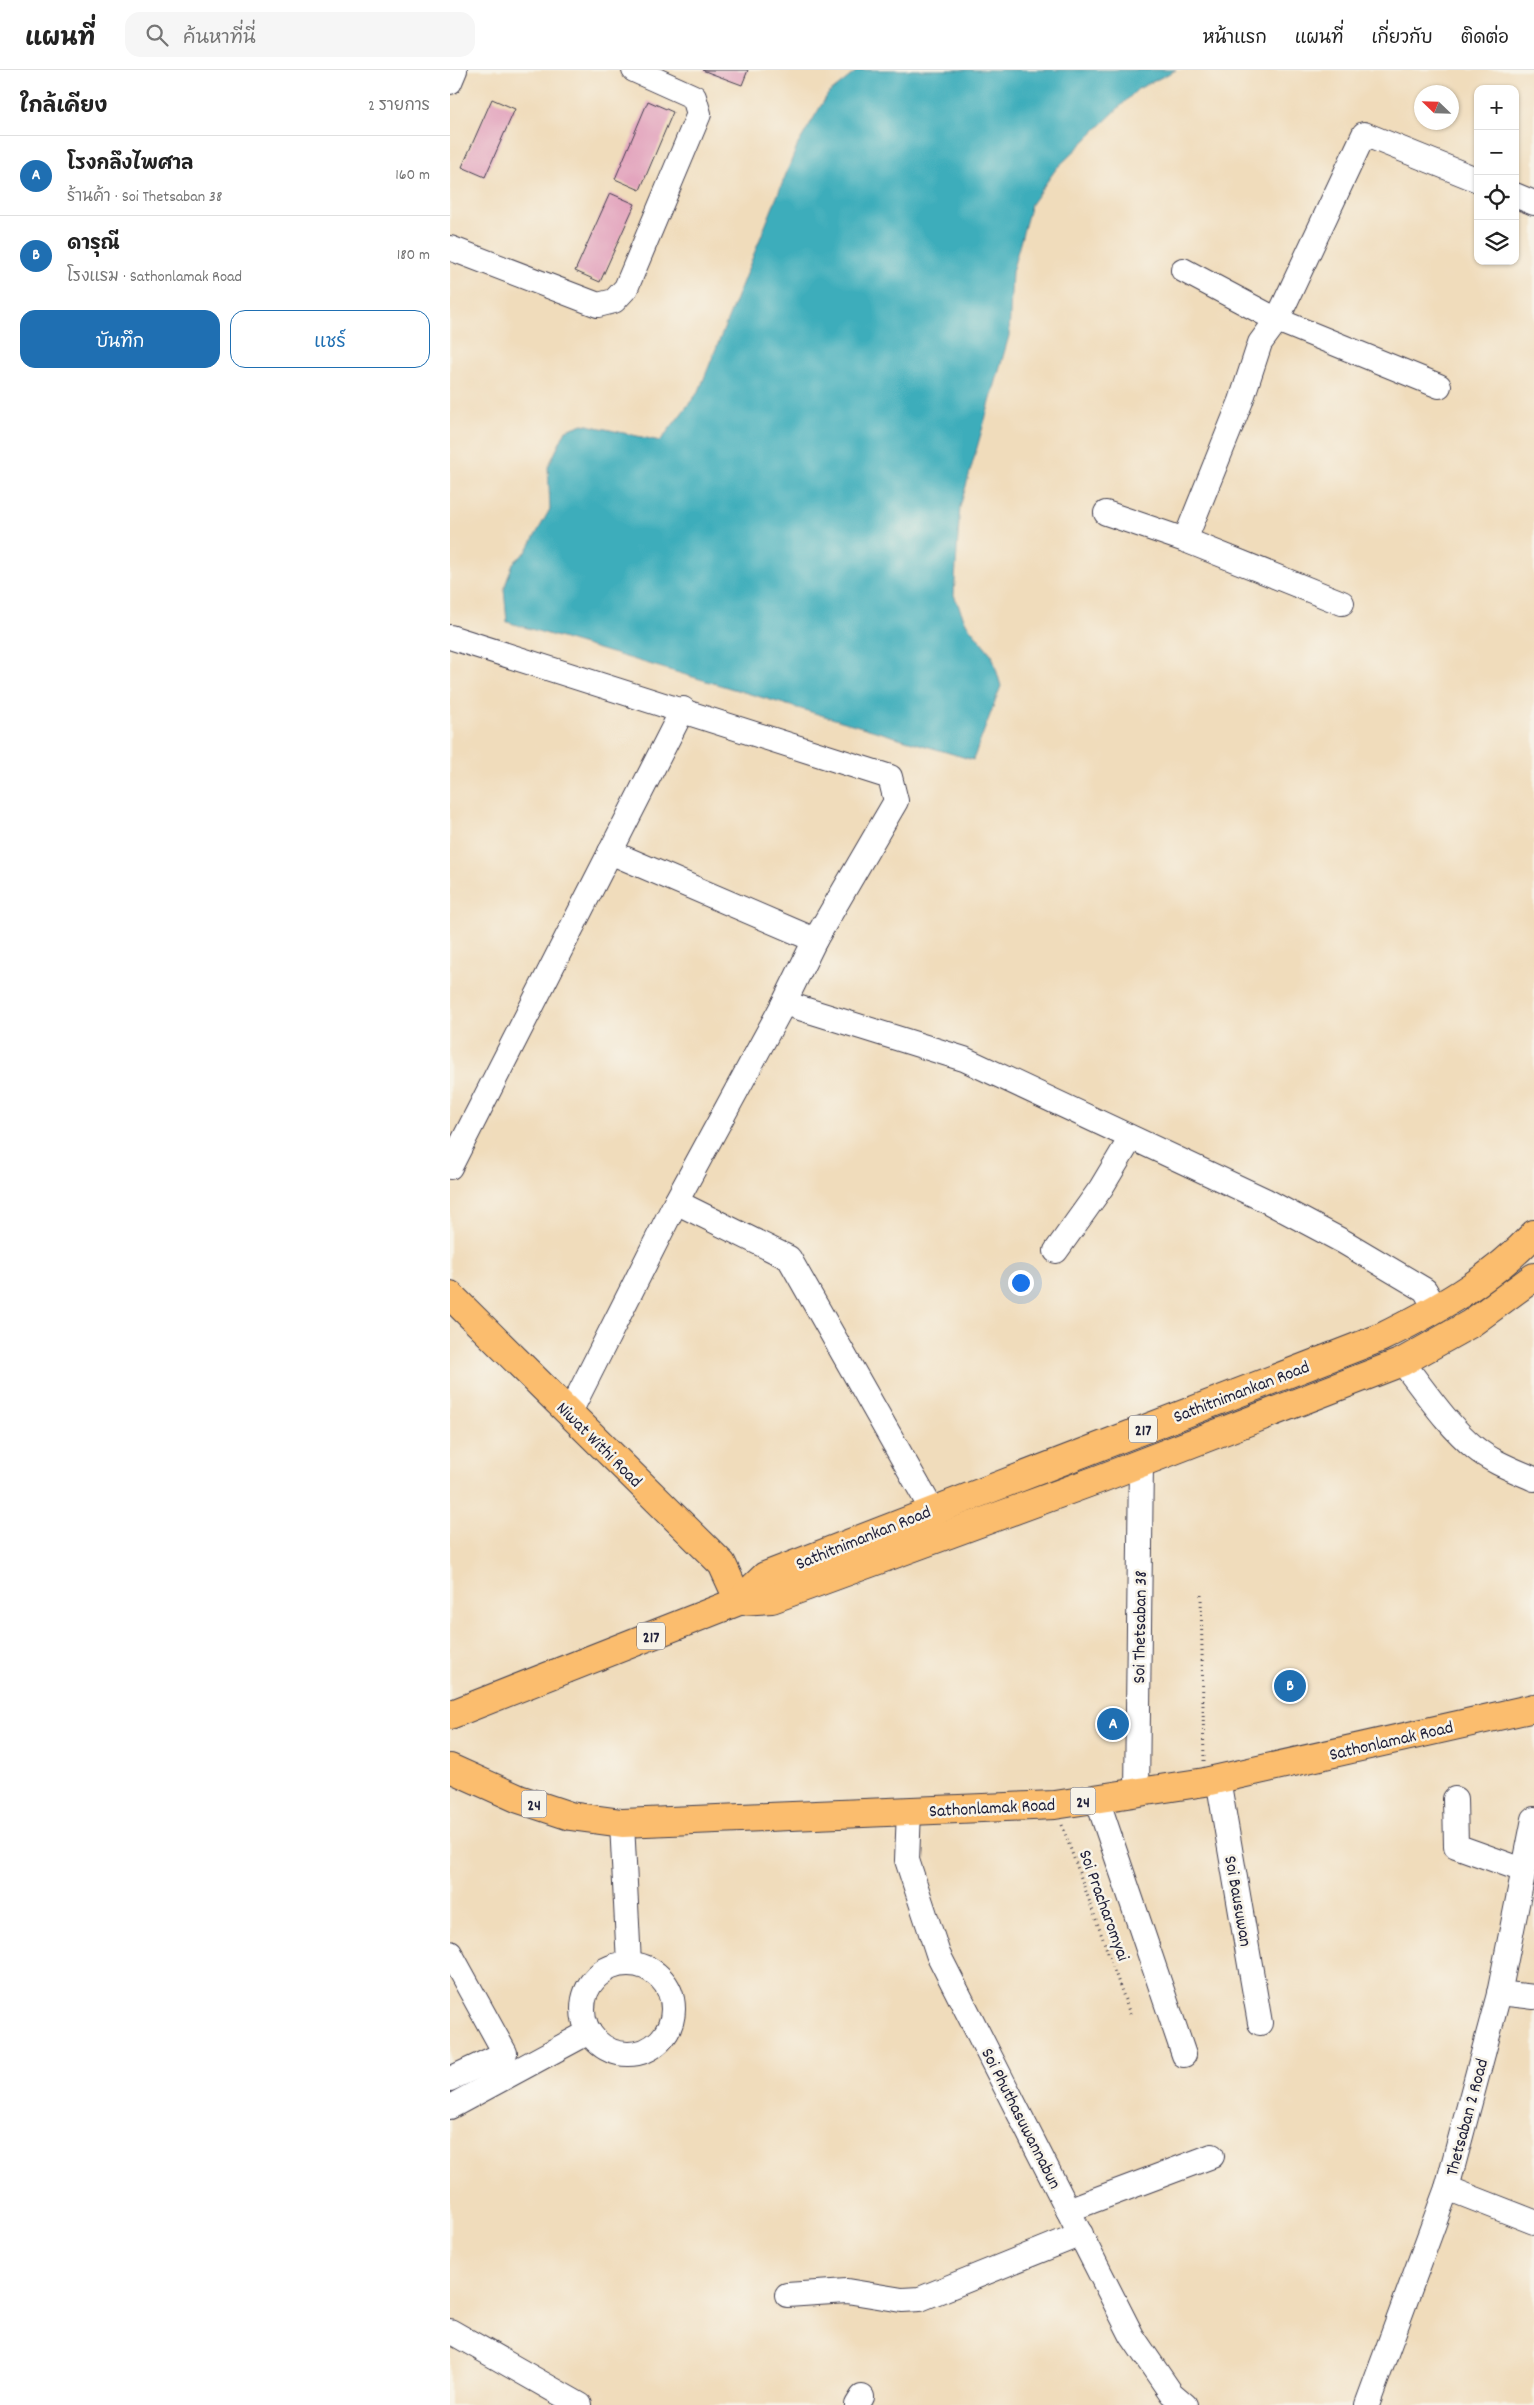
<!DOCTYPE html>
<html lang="th">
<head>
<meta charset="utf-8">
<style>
  body { margin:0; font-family:Dekko,"Playpen Sans Thai",sans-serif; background:#f6f6f6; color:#222 }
  .controls { position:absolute; right:15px; top:15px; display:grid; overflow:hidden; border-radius:10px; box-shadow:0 1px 4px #0004 }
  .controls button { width:45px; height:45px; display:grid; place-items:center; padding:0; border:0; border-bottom:1px solid #e0e0e0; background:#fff; color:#222; font:25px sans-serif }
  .compass { position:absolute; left:964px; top:15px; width:45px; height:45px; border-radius:50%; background:#fff; box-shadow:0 1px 4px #0004; rotate:293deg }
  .you { position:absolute; left:570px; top:1212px; width:18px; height:18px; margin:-12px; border:4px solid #fff; border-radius:50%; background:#1a73e8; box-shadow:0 0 0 8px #1a73e833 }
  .badge { display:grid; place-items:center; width:32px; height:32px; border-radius:50%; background:#1f6fb2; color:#fff; font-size:16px; font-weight:700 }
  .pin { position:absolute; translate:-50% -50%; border:2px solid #fff; box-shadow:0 1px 5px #0006 }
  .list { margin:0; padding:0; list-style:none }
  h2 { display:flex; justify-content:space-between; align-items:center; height:65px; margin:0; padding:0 20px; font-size:21px }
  h2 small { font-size:16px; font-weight:400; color:#767676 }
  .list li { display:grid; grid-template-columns:32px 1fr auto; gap:15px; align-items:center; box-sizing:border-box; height:80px; padding:0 20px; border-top:1px solid #e0e0e0 }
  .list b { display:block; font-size:19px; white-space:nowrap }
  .list p { margin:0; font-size:16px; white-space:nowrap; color:#767676 }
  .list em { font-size:16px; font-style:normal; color:#767676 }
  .actions { display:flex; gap:10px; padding:15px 20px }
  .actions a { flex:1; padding:11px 0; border:1px solid #1f6fb2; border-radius:15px; text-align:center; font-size:18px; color:#1f6fb2 }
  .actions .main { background:#1f6fb2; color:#fff }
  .icon { flex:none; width:28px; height:28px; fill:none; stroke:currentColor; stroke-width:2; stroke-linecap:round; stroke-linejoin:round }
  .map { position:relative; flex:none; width:1084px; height:2335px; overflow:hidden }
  header { display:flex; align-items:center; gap:30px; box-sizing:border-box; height:70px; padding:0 25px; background:#fff; border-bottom:1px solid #e0e0e0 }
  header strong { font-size:24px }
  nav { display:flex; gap:28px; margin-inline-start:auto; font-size:18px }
  .search { width:350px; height:45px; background:#f6f6f6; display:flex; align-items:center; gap:12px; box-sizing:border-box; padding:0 18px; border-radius:15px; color:#767676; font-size:19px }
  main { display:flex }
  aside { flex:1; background:#fff }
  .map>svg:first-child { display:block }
  .water { fill:#3eadbb; stroke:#30687b }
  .building { fill:#e3a5be }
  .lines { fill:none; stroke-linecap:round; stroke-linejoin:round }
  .minor-casing { stroke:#413e4e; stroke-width:26 }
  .major-casing { stroke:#413e4e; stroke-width:30 }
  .path { stroke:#413e4e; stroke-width:3; stroke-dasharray:1 4; stroke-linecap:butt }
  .minor { stroke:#fff; stroke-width:24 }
  .major { stroke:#fbbd6e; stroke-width:28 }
  .labels { text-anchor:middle; stroke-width:5; stroke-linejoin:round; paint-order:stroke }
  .shield { fill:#f7f3e8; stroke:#62616f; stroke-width:1 }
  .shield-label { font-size:16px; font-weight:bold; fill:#22223b }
  .street-label { font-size:18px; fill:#22223b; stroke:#f7f3e8 }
</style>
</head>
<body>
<header>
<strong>แผนที่</strong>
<div class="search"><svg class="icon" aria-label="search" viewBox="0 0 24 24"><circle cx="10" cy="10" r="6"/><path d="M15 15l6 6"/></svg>ค้นหาที่นี่</div>
<nav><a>หน้าแรก</a><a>แผนที่</a><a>เกี่ยวกับ</a><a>ติดต่อ</a></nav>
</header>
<main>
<aside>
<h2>ใกล้เคียง<small>2 รายการ</small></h2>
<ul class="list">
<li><span class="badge">A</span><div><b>โรงกลึงไพศาล</b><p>ร้านค้า · Soi Thetsaban 38</p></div><em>160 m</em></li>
<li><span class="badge">B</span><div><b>ดารุณี</b><p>โรงแรม · Sathonlamak Road</p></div><em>180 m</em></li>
</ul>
<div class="actions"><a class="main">บันทึก</a><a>แชร์</a></div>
</aside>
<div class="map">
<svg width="1084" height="2335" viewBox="0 0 1084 2335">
  <rect width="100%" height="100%" fill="#f7f3e8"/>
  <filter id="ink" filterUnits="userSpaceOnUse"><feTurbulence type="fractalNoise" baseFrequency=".02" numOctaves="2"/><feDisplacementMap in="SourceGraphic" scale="10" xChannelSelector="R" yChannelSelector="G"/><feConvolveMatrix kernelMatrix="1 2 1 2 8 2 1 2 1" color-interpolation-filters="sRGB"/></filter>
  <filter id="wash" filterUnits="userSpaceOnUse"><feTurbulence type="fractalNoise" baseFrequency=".0096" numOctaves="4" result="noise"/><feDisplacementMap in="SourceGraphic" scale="20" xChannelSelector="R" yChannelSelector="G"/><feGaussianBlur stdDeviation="1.12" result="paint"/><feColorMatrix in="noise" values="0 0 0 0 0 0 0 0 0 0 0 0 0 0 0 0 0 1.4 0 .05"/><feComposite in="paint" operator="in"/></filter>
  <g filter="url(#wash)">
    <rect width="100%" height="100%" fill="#f0dcbb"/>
    <path class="water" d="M 408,0 L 726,0 L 688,19 L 606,99 L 581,134 L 562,202 L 559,266 L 510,437 L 504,525 L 516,553 L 542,585 L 551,616 L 523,690 L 57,552 L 54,519 L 63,493 L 76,482 L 100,439 L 98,397 L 116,360 L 133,354 L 210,371 L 249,321 L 348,74 L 378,24 Z"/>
    <g id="blocks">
      <g class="building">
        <path d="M 252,0 L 298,0 L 292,15 Z"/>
        <path d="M 42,29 L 65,39 L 35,107 L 12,97 Z"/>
        <path d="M 198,31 L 223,42 L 190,120 L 165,109 Z"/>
        <path d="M 160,123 L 185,134 L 150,212 L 125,201 Z"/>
      </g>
    </g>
  </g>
  <g filter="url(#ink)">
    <use href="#blocks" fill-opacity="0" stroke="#413e4e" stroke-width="1"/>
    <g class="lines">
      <defs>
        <g id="minor">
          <path d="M 0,12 L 5,0"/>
          <path d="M 1065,125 L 1084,133"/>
          <path d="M 0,178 L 148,235 L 164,231 L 176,218 L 249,44 L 244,27 L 184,0"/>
          <path d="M 733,200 L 827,250 L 989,316"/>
          <path d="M 656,443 L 735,470 L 892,533"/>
          <path d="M 735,470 L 791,331 L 810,273 L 827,250 L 914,64 L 1028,110"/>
          <path d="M 0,567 L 440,707 L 446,731 L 365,870 L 334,933 L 226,1132 L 119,1344"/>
          <path d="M 160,782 L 365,870"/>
          <path d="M 334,933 L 514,989 L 815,1130 L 894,1172 L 975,1220 L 986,1240"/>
          <path d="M 0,1097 L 233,639"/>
          <path d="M 226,1132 L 339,1188 L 482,1440"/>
          <path d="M 606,1181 L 651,1118 L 681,1068"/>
          <path d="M 952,1292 C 975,1321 997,1355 1025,1378 C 1042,1392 1064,1400 1084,1409"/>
          <path d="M 768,1709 L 810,1953"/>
          <path d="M 687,1722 L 691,1393"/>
          <path d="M 647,1729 L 734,1985"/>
          <path d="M 1005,1729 L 1006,1776 L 1073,1800"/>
          <path d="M 459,1741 L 457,1790 L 488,1884 L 682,2266 L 721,2323 L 735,2335"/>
          <path d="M 172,1753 L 179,1894"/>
          <path d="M 0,1883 L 55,1983 L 0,2009"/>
          <circle cx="178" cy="1939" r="45"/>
          <path d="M 1049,1923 L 1084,1927"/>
          <path d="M 0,2037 L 139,1962"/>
          <path d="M 997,2118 L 1084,2152"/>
          <path d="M 618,2140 L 762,2086"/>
          <path d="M 337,2225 L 397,2221 L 452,2230 L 470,2229 L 631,2164"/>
          <path d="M 0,2261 L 130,2335"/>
          <path d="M 407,2335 L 412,2327"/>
          <path d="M 917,2335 L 997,2118 L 1049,1924 L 1084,1749"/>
        </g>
        <g id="major">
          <path d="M 0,1225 L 272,1494 L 289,1531"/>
          <path d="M 289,1531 L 315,1506 L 930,1268 C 985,1241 1041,1210 1084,1164"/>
          <path d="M 0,1645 L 289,1531 L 322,1529 L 652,1408 L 952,1292 L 1020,1254 L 1084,1207"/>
          <path d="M 0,1698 L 69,1729 L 120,1746 L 172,1753 L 605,1735 L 755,1712 L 1084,1638"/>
        </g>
      </defs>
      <use href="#minor" class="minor-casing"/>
      <use href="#major" class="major-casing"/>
      <g class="path">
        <path d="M 751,1525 L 754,1691"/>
        <path d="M 612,1755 L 680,1944"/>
      </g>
      <use href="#minor" class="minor"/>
      <use href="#major" class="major"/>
    </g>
  </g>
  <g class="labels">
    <g class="shield">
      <rect x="679" y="1345.5" width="28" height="27" rx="4"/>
      <rect x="187" y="1552.5" width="28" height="27" rx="4"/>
      <rect x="620.5" y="1717.5" width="25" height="27" rx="4"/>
      <rect x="71.5" y="1720.5" width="25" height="27" rx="4"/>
    </g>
    <g class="shield-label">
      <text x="693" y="1365">217</text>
      <text x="201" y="1572">217</text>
      <text x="633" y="1737">24</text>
      <text x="84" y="1740">24</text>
    </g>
    <g class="street-label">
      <text transform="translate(791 1321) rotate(-21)" y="6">Sathitnimankan Road</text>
      <text transform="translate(150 1374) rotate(45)" y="6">Niwat Withi Road</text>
      <text transform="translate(413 1467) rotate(-22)" y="6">Sathitnimankan Road</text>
      <text transform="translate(689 1557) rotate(-89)" y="6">Soi Thetsaban 38</text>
      <text transform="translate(941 1670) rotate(-13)" y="6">Sathonlamak Road</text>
      <text transform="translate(542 1737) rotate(-3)" y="6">Sathonlamak Road</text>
      <text transform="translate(789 1831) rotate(80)" y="6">Soi Bausuwan</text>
      <text transform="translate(655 1835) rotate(70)" y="6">Soi Pracharomyai</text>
      <text transform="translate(1016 2047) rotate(-75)" y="6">Thetsaban 2 Road</text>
      <text transform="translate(572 2048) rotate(63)" y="6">Soi Phuthasuwannabun</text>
    </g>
  </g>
</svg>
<div class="controls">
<button>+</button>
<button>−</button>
<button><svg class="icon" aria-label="locate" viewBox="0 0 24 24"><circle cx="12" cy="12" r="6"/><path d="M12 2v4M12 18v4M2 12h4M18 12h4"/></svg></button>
<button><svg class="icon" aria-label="layers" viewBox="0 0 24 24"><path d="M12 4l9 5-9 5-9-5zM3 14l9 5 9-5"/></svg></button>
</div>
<svg class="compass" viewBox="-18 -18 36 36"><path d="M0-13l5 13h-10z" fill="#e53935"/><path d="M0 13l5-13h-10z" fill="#767676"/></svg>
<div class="you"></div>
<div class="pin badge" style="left:663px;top:1654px">A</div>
<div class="pin badge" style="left:840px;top:1616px">B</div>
</div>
</main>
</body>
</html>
